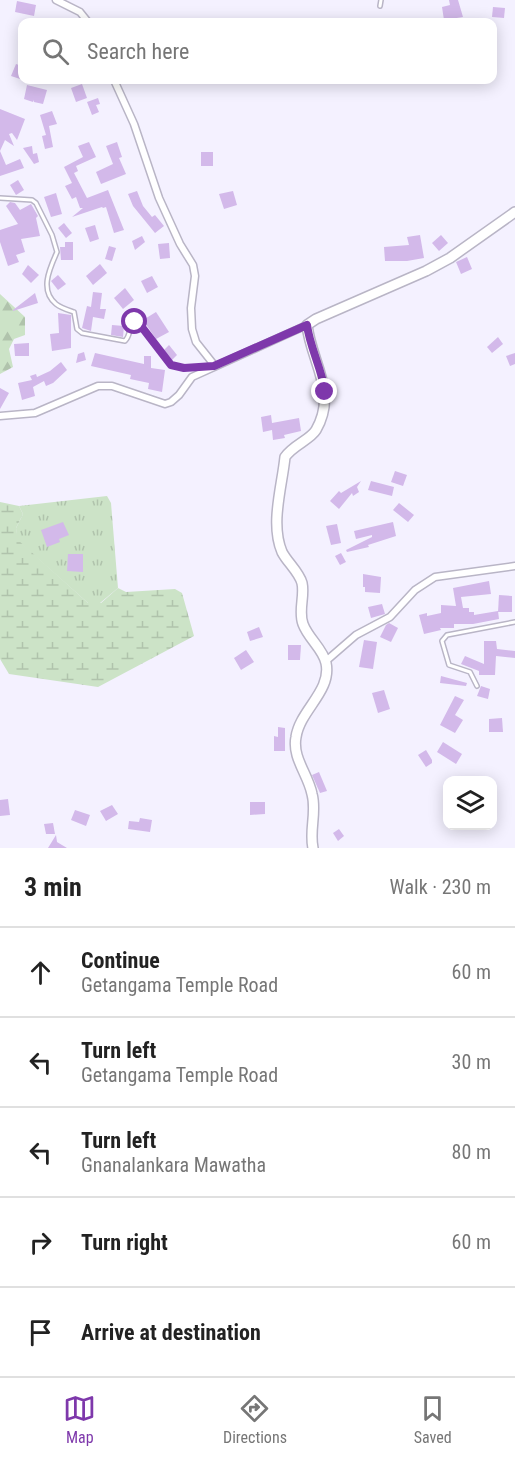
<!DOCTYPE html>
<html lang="en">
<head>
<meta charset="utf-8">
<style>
  body { margin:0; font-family:"Roboto Condensed",sans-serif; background:#f6f6f6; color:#222 }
  .controls { position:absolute; right:18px; bottom:18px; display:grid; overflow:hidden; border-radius:12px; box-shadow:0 3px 15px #0003 }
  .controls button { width:54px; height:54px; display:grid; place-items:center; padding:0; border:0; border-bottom:2px solid #e0e0e0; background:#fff; color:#222; font:30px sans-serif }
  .stop { position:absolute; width:18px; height:18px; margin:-14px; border:4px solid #7e38ab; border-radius:50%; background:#fff }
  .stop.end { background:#7e38ab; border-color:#fff; box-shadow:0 2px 6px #0008 }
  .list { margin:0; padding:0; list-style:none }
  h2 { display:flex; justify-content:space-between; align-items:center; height:78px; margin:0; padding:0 24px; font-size:26px }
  h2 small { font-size:20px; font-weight:400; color:#767676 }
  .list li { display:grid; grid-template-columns:39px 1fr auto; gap:18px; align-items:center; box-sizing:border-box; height:90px; padding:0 24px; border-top:2px solid #e0e0e0 }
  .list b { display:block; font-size:22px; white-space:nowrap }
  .list p { margin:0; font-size:20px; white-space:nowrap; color:#767676 }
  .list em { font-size:20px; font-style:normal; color:#767676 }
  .icon { flex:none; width:33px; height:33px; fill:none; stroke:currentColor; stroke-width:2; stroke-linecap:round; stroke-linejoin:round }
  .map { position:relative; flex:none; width:515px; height:848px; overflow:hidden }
  .search { position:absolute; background:#fff; box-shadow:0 3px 15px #0003; left:18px; right:18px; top:18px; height:66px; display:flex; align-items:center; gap:15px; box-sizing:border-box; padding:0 21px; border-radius:12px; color:#767676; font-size:22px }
  .sheet { height:528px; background:#fff }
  nav { display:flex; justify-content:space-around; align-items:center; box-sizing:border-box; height:84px; border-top:2px solid #e0e0e0; background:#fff; font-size:16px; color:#767676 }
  nav a { display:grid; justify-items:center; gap:3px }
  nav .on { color:#7e38ab }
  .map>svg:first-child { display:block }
  .grass { fill:url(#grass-tufts) }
  .forest { fill:url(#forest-firs) }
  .wetland { fill:url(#wetland-marsh) }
  .building { fill:#d3b9ea }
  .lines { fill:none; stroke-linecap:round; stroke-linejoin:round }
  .lane-casing { stroke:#b9b5c6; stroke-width:6 }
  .street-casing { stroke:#b9b5c6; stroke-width:9 }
  .secondary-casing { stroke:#b9b5c6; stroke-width:12 }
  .lane { stroke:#fff; stroke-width:3 }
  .street { stroke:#fff; stroke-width:6 }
  .secondary { stroke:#fff; stroke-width:9 }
  .route { stroke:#7e38ab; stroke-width:8 }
</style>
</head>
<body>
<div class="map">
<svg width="515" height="848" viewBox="0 0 515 848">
  <defs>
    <pattern id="grass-tufts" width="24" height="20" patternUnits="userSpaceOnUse" patternTransform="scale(1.5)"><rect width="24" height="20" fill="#cce3c7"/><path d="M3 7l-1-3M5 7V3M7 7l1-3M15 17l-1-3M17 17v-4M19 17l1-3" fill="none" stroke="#b0c3ac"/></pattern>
    <pattern id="forest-firs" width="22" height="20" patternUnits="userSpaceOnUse" patternTransform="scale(1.5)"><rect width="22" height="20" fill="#cce3c7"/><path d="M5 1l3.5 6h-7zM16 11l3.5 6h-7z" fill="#b0c3ac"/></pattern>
    <pattern id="wetland-marsh" width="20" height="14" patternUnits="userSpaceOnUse" patternTransform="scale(1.5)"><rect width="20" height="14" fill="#cce3c7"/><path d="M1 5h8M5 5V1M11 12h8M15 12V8" fill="none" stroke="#b0c3ac"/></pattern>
  </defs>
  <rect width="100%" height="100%" fill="#f4f1ff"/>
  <path class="grass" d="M 107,496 L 111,503 L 118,588 L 100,603 L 88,603 L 17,540 L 16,528 L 23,514 L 19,506 Z"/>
  <path class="forest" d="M 0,294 L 25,317 L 25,335 L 14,339 L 9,349 L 13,367 L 0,374 Z"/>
  <path class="wetland" d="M 0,502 L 19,506 L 23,514 L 16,528 L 18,540 L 88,603 L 101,603 L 118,588 L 126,592 L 175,589 L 182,593 L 194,636 L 98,687 L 9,674 L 0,659 Z"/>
  <g class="building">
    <path d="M 449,0 L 458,0 L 463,17 L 444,20 L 442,7 L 450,5 Z"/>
    <path d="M 17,1 L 36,5 L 34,16 L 15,12 Z"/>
    <path d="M 493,7 L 505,8 L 504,18 L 492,17 Z"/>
    <path d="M 16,64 L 22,66 L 20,79 L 11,76 Z"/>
    <path d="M 82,84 L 87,98 L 76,102 L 71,88 Z"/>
    <path d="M 27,85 L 47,90 L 43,104 L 34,102 L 34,100 L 33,102 L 24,99 Z"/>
    <path d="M 98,98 L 100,104 L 96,105 L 99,112 L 92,115 L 87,102 Z"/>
    <path d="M 0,109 L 25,119 L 17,140 L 12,133 L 9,134 L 14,146 L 5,140 L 0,151 L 6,165 L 20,159 L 24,168 L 0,176 Z"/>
    <path d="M 52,111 L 57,124 L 49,126 L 53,147 L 45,149 L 42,136 L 46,135 L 40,115 Z"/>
    <path d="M 89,142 L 96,157 L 76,166 L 78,171 L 74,173 L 87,198 L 108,190 L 124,230 L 114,233 L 106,207 L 103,208 L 102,207 L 72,217 L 83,208 L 80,208 L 76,197 L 72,199 L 65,186 L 72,183 L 64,167 L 83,157 L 78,146 Z"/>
    <path d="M 117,142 L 122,157 L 119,158 L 126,174 L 101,184 L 96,172 L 113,164 L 106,146 Z"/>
    <path d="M 32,146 L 33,154 L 37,153 L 39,162 L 34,164 L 23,148 Z"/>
    <rect x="201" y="152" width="12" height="14"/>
    <path d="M 18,180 L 24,190 L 16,195 L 10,185 Z"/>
    <path d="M 137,191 L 143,206 L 152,217 L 155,215 L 164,226 L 155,233 L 133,206 L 128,194 Z"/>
    <path d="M 233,191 L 237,205 L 224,209 L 219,194 Z"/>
    <path d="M 56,193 L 62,214 L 51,217 L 44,197 Z"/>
    <path d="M 10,202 L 15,203 L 20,210 L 31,204 L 38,216 L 36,218 L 40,236 L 21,239 L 25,252 L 16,255 L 19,262 L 8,266 L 0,242 L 0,230 L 18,224 L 6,206 Z"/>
    <path d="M 64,223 L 72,233 L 66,238 L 58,228 Z"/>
    <path d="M 95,225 L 99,239 L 90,242 L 85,228 Z"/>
    <path d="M 420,235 L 424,258 L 407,261 L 385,261 L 384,247 L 409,245 L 407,237 Z"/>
    <path d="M 441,235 L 448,243 L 439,251 L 432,243 Z"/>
    <path d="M 142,236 L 145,242 L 135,250 L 132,241 Z"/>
    <path d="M 65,242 L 73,242 L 73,260 L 61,260 L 60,247 L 65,247 Z"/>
    <path d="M 169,243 L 170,258 L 160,259 L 158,244 Z"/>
    <path d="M 109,246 L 116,248 L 112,261 L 105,259 Z"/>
    <path d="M 467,257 L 472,269 L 461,274 L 456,262 Z"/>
    <path d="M 100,264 L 107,273 L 93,285 L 86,276 Z"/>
    <path d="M 28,265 L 39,275 L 31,283 L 22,274 Z"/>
    <path d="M 58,275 L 66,284 L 58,290 L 51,281 Z"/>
    <path d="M 152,276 L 158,287 L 147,293 L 141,281 Z"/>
    <path d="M 125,288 L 134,300 L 123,309 L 114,298 Z"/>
    <path d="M 93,292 L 102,293 L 100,309 L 106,309 L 104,319 L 93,317 L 91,331 L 82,328 L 87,306 L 91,307 Z"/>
    <path d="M 35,293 L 38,303 L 13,311 L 13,310 Z"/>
    <path d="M 156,312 L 169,332 L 156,339 L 143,320 Z"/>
    <path d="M 58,313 L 71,315 L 71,348 L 52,351 L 50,334 L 59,333 Z"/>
    <path d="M 112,325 L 124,326 L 123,337 L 111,335 Z"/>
    <path d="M 498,337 L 503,344 L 492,353 L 487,347 Z"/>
    <path d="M 29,343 L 29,356 L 15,356 L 14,344 Z"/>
    <path d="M 169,345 L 177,355 L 172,360 L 164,350 Z"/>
    <path d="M 84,352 L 86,360 L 76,363 L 78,354 Z"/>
    <path d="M 95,353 L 144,364 L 144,356 L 151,356 L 151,368 L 165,370 L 162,392 L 148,389 L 149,383 L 130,379 L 131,375 L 91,366 Z"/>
    <path d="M 515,353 L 515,364 L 510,366 L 506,356 Z"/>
    <path d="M 61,362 L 67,370 L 53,383 L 46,386 L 44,381 L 33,387 L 35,396 L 22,400 L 18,383 L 32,380 L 30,376 L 36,374 L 37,377 L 50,371 Z"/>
    <path d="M 0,388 L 9,393 L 0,409 Z"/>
    <path d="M 271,415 L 272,423 L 299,418 L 301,431 L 284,435 L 285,438 L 273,440 L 272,430 L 263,432 L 261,417 Z"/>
    <path d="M 395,471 L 407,475 L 403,486 L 391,482 Z"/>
    <path d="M 361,481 L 357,487 L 359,492 L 353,496 L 352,493 L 339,509 L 330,501 L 339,491 L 341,493 Z"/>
    <path d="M 371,481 L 394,487 L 392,496 L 368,490 Z"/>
    <path d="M 399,503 L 414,515 L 408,522 L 393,510 Z"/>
    <path d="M 63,522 L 69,535 L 59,539 L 60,542 L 47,547 L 41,530 Z"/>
    <path d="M 393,522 L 396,536 L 368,545 L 369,547 L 347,552 L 346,550 L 372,537 L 372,535 L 356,539 L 354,531 Z"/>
    <path d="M 337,524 L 341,543 L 331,545 L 326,526 Z"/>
    <path d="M 341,553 L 346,562 L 340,565 L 335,556 Z"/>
    <path d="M 68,554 L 83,554 L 83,572 L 67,571 Z"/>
    <path d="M 363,574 L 381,577 L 380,593 L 365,592 L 365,587 L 363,587 Z"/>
    <path d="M 489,581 L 491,594 L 461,597 L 463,608 L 469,608 L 469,612 L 474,612 L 474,615 L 498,611 L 499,619 L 473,624 L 454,624 L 454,628 L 440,628 L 441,630 L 424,634 L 419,615 L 427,613 L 427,616 L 441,613 L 441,605 L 456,606 L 453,588 Z"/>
    <path d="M 499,595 L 512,596 L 512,612 L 498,612 Z"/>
    <path d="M 382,604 L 385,614 L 371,618 L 368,607 Z"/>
    <path d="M 389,623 L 398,628 L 391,642 L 380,637 L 386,625 Z"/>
    <path d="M 259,627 L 263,637 L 250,641 L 247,632 Z"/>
    <path d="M 364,640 L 377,642 L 373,669 L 359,667 Z"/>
    <path d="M 484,641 L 496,641 L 497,649 L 515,651 L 515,658 L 496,656 L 495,675 L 479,675 L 479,671 L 461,664 L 465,656 L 484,664 Z"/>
    <path d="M 288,645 L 301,645 L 300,660 L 288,660 Z"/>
    <path d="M 246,650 L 254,662 L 241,670 L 234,658 Z"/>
    <path d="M 441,676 L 467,683 L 466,686 L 440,683 Z"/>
    <path d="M 481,686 L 490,689 L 488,699 L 477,696 Z"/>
    <path d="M 384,690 L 390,709 L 378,713 L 372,693 Z"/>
    <path d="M 455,696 L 464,700 L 455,715 L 463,720 L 455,733 L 440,725 Z"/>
    <path d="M 502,718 L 503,732 L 489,732 L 489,719 Z"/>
    <path d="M 278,727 L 285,728 L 285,751 L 274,751 L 274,736 L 278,737 Z"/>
    <path d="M 443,742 L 462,754 L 456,764 L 437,752 Z"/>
    <path d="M 426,750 L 432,760 L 432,763 L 426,767 L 418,755 Z"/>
    <path d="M 319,772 L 327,791 L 320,793 L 312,775 Z"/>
    <path d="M 8,799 L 10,815 L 0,816 L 0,800 Z"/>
    <path d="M 250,802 L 265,802 L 265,814 L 250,815 Z"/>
    <path d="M 112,805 L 118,814 L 106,821 L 100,811 Z"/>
    <path d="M 75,810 L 90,815 L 86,826 L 71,820 Z"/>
    <path d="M 140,818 L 152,820 L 150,832 L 128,829 L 129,821 L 139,822 Z"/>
    <path d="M 53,823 L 55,834 L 46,834 L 44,824 Z"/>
    <path d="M 339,829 L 344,836 L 338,841 L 333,833 Z"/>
    <path d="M 56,835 L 57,842 L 67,848 L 48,848 Z"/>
  </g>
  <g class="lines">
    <defs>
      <g id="lane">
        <path d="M 380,6 L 381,0"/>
        <path d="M 0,198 L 32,200 L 36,203 L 52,235 L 57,252 C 50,268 39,290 56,304 C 61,308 68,310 74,312 L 77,329 L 82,333 L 125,341 C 131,335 128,328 135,322 L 141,326 L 171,365 L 184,368 L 212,366"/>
        <path d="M 477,686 L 470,672 L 449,665 L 442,641 L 447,635 L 515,622"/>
      </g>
      <g id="street">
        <path d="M 56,0 L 80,12 L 88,22"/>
        <path d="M 114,80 L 134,124 L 159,198 L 180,244 L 193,265 L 195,276 L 191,308 L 192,329 L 196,342 L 215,366"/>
        <path d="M 0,416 L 35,413 L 98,386 L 112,386 L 165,404 L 171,402 L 179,395 L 192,377 L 307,325"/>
        <path d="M 326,661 L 356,635 L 390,617 L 415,590 L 435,577 L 515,566"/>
      </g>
      <path id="secondary" d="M 313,848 C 309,830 317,812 312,794 C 308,774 292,758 296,737 C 300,710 332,691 326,663 C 323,649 308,638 303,624 C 298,611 305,596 302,583 C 299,572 287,562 282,552 C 270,524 282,487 285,457 C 293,445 310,440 316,430 C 338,392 311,362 307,325 L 316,319 L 426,271 L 450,258 L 515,212"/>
    </defs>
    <use href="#lane" class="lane-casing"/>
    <use href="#street" class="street-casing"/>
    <use href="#secondary" class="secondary-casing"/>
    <use href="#lane" class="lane"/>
    <use href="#street" class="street"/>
    <use href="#secondary" class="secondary"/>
  </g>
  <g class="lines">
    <path class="route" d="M 135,322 L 141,326 L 171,365 L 184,368 L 214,366 L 307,325 C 310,348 322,369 325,392"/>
  </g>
</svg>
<div class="controls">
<button><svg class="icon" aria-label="layers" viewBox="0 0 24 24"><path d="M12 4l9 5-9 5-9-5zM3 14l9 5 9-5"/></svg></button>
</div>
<div class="stop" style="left:135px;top:322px"></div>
<div class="stop end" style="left:325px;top:392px"></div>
<div class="search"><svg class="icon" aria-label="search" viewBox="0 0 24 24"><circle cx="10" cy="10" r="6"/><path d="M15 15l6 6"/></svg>Search here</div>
</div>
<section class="sheet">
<h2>3 min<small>Walk · 230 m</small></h2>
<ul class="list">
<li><svg class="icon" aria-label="ahead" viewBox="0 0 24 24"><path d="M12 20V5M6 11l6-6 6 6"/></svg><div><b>Continue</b><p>Getangama Temple Road</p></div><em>60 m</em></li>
<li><svg class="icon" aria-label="left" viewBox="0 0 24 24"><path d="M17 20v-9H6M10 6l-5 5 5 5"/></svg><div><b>Turn left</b><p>Getangama Temple Road</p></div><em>30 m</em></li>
<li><svg class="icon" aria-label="left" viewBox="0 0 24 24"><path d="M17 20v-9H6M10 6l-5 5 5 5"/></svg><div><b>Turn left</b><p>Gnanalankara Mawatha</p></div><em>80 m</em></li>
<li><svg class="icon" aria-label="right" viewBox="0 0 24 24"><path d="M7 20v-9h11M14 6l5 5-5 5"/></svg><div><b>Turn right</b></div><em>60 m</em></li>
<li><svg class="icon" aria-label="arrive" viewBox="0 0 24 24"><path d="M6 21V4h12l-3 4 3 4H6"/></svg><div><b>Arrive at destination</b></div></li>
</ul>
</section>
<nav>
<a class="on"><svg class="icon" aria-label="map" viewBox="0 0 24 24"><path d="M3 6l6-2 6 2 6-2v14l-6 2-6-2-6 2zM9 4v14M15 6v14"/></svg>Map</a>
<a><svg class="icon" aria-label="directions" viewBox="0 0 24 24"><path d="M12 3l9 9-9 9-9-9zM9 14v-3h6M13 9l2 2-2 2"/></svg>Directions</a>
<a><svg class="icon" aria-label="saved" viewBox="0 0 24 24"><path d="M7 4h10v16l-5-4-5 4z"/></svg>Saved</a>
</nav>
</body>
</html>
